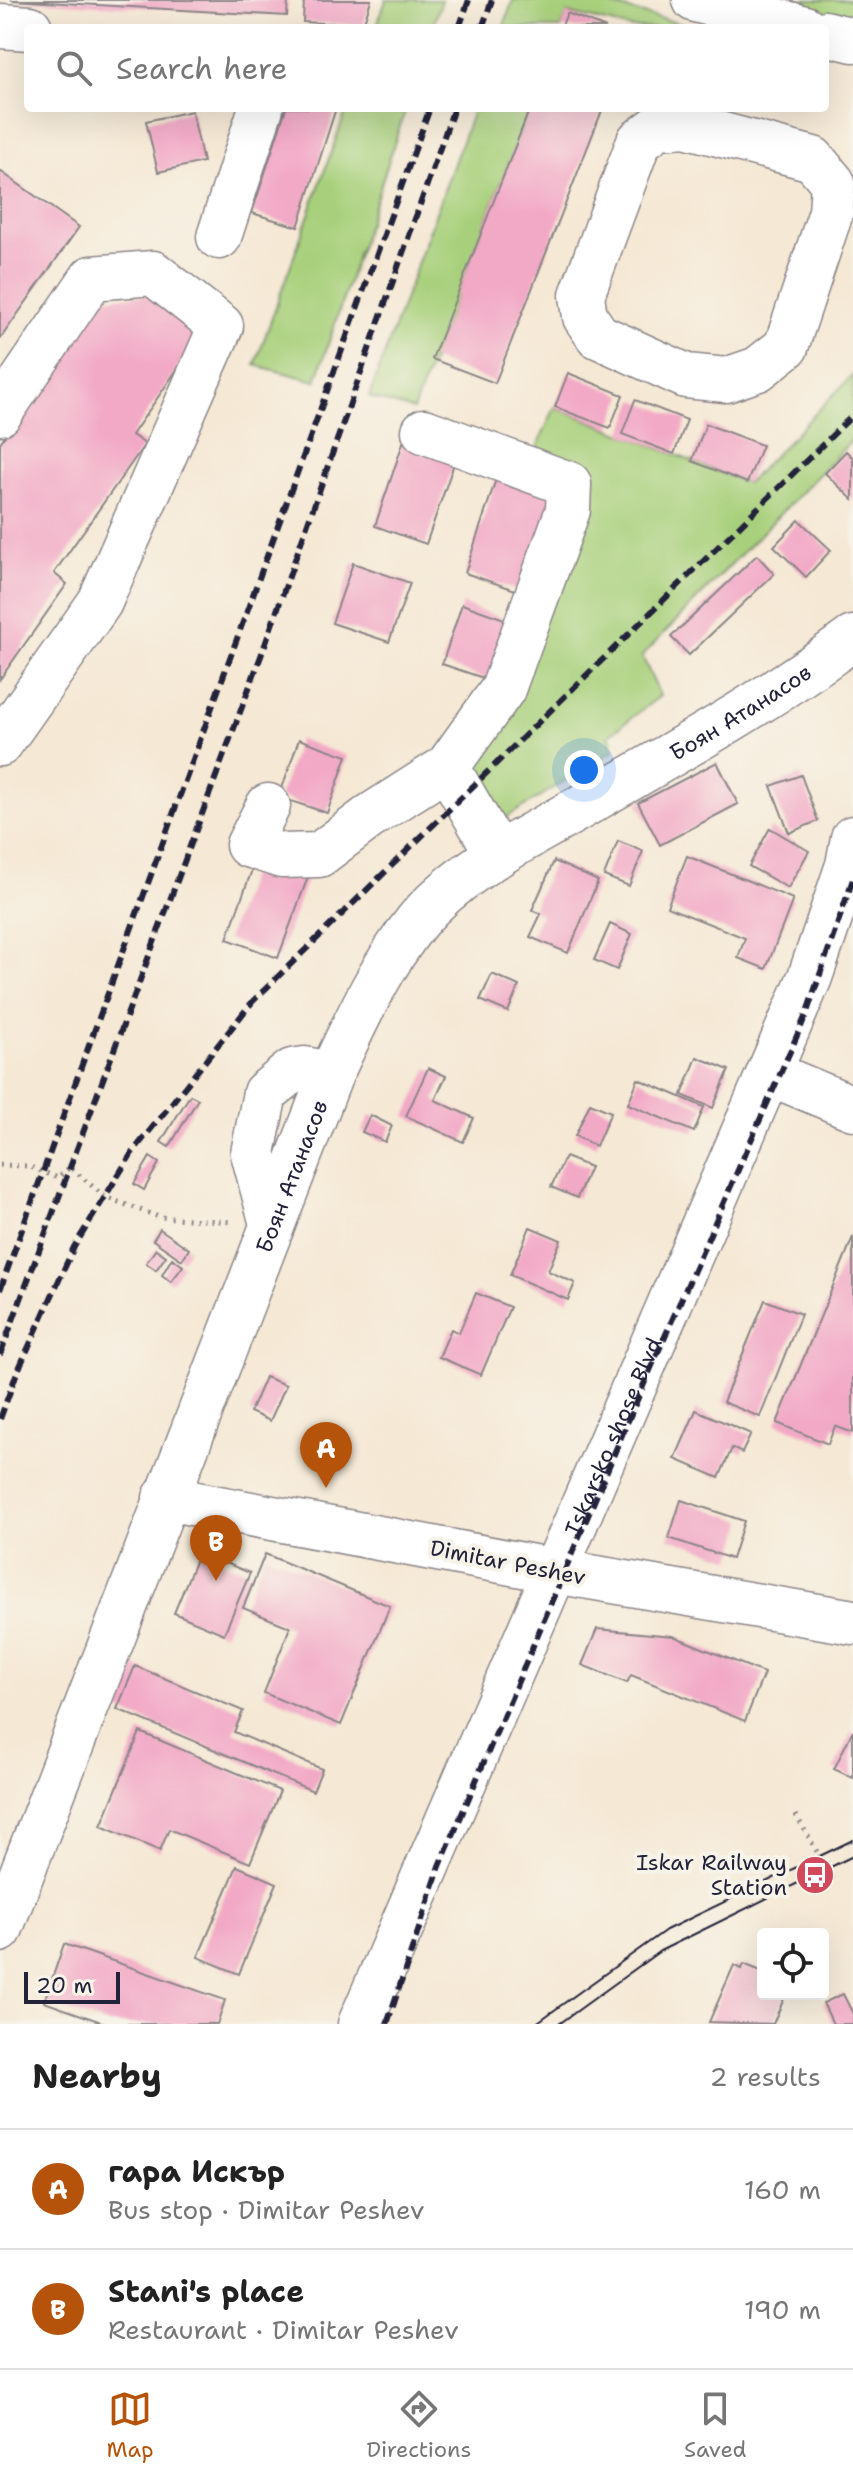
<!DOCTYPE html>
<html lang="en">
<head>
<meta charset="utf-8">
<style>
  body { margin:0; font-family:"Shantell Sans",sans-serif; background:#f6f6f6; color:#222 }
  .controls { position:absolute; right:24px; bottom:24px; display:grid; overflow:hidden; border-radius:8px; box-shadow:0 8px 32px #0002 }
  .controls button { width:72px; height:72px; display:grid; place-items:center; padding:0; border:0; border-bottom:2px solid #e0e0e0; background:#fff; color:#222; font:40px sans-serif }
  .scale { position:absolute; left:24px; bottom:20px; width:96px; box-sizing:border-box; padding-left:8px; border:4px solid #22223b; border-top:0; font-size:22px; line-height:28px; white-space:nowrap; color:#22223b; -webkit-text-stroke:6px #f7f3e8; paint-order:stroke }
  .you { position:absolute; left:584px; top:770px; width:28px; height:28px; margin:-20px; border:6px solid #fff; border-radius:50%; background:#1a73e8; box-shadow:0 0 0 12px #1a73e833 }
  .badge { display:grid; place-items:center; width:52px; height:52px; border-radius:50%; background:#b45309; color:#fff; font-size:26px; font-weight:700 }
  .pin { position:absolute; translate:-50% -66px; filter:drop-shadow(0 2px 4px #0008) }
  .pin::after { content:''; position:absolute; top:42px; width:28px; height:24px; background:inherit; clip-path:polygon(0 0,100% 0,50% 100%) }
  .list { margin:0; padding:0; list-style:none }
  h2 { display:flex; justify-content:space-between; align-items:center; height:104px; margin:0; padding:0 32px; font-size:34px }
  h2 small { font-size:26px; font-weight:400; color:#767676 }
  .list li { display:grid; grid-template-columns:52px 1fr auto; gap:24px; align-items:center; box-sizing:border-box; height:120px; padding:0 32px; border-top:2px solid #e0e0e0 }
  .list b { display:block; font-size:30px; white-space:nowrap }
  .list p { margin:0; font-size:26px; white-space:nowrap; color:#767676 }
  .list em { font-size:26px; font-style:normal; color:#767676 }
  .icon { flex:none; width:44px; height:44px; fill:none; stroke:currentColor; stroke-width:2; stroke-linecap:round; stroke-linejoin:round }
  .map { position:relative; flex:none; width:853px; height:2024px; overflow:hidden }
  .search { position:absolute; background:#fff; box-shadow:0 8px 32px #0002; left:24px; right:24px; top:24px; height:88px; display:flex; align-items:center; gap:20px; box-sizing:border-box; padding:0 28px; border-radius:8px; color:#767676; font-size:30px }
  .sheet { height:344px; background:#fff }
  nav { display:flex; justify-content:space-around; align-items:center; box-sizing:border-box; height:112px; border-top:2px solid #e0e0e0; background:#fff; font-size:22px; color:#767676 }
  nav a { display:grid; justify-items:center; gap:4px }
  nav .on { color:#b45309 }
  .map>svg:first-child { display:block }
  .green { fill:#a8d07b; stroke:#65795b; stroke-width:2 }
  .building { fill:#f2a9c6 }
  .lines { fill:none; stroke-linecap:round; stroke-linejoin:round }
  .minor-casing { stroke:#8c8588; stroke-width:47 }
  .major-casing { stroke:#8c8588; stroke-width:47 }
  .path { stroke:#8c8588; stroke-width:5; stroke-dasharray:2 6; stroke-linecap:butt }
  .minor { stroke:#fff; stroke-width:44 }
  .major { stroke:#fff; stroke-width:44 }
  .tram { stroke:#22223b; stroke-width:2 }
  .rail { stroke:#22223b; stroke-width:6; stroke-dasharray:12 6; stroke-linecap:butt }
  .labels { text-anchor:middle; stroke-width:8; stroke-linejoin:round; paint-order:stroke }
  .street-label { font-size:22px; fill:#22223b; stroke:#f7f3e8 }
  .poi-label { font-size:22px; fill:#22223b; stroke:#f7f3e8; text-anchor:end }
</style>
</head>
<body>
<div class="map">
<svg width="853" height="2024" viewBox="0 0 853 2024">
  <rect width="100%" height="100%" fill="#f7f3e8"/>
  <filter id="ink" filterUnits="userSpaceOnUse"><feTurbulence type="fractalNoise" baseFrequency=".0125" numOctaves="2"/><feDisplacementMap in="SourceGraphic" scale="16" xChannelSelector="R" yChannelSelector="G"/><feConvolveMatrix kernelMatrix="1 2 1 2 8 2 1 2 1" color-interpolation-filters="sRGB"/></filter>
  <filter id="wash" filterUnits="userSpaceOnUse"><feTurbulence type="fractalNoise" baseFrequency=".006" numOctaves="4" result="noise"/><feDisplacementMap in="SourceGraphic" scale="32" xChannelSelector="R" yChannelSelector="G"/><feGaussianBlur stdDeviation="1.8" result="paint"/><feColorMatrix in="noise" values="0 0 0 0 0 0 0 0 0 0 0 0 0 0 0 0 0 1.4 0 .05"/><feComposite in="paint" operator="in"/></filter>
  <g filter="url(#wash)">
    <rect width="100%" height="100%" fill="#f5e8d4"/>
    <g class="green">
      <path d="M 386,0 L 442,0 L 432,28 L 376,28 Z"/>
      <path d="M 513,0 L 591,0 L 697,28 L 631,28 L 568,13 L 561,28 L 503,28 Z"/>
      <path d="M 747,0 L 853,0 L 853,27 Z"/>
      <path d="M 347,108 L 406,108 L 316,381 L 255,365 Z"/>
      <path d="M 474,108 L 530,108 L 413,410 L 369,397 Z"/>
      <path d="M 853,375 L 853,439 L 642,656 L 660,696 L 609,735 L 614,750 L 501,821 L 468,772 L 581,475 L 537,447 L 555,407 L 747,483 Z"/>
    </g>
    <g id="blocks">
      <g class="building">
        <path d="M 11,0 L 288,0 L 287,16 Z"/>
        <path d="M 304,0 L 371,0 L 363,25 L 303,22 Z"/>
        <path d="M 567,13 L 606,28 L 561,28 Z"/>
        <path d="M 286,108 L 336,108 L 298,227 L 252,213 Z"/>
        <path d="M 530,108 L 603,108 L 495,383 L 432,359 Z"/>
        <path d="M 192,111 L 203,162 L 158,172 L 146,121 Z"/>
        <path d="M 0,171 L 79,227 L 0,339 Z"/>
        <path d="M 148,295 L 200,336 L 132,435 L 145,444 L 54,573 L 67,584 L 0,679 L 0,443 L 99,298 Z"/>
        <path d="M 568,373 L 623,395 L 610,428 L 555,407 Z"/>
        <path d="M 635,400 L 687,420 L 674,454 L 622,434 Z"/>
        <path d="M 706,424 L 762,445 L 747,483 L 692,461 Z"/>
        <path d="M 407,431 L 459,449 L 426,544 L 375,526 Z"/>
        <path d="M 846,451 L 853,458 L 853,500 L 825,473 Z"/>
        <path d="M 499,470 L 562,492 L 527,594 L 465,573 Z"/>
        <path d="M 799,520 L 831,550 L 806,577 L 774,546 Z"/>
        <path d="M 757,555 L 774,574 L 689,655 L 671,637 Z"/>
        <path d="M 353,563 L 410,583 L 389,642 L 332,623 Z"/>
        <path d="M 462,604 L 510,621 L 489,680 L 442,664 Z"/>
        <path d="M 299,739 L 347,756 L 327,813 L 279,797 Z"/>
        <path d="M 717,762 L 738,804 L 660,845 L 638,803 Z"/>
        <path d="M 801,775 L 818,821 L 789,833 L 771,786 Z"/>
        <path d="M 770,828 L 809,851 L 788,888 L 749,866 Z"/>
        <path d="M 618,841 L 643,851 L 629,886 L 604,876 Z"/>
        <path d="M 257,856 L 309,874 L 278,958 L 227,939 Z"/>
        <path d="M 687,856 L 793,899 L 766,969 L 738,958 L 745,938 L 667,907 Z"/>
        <path d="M 554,861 L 598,881 L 568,953 L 530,937 L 541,914 L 532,910 Z"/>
        <path d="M 610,924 L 632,934 L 617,970 L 594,960 Z"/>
        <path d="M 492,974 L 519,986 L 508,1012 L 480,1000 Z"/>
        <path d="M 697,1057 L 729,1070 L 713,1108 L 682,1095 Z"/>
        <path d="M 428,1068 L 446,1076 L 435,1100 L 474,1118 L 463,1142 L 406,1116 Z"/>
        <path d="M 638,1079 L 704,1107 L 694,1132 L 628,1104 Z"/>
        <path d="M 190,1095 L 198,1099 L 169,1147 L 161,1142 Z"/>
        <path d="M 590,1103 L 611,1112 L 596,1146 L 575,1136 Z"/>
        <path d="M 370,1115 L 392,1126 L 385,1142 L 362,1132 Z"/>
        <path d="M 150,1157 L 159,1163 L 144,1190 L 134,1184 Z"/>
        <path d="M 565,1157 L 590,1167 L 577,1198 L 551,1187 Z"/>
        <path d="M 530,1227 L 561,1240 L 548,1271 L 575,1283 L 568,1300 L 510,1275 Z"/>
        <path d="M 160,1229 L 189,1249 L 182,1260 L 153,1240 Z"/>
        <path d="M 853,1237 L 853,1433 L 835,1426 L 828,1444 L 777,1423 Z"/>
        <path d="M 156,1249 L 166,1256 L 156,1270 L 146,1263 Z"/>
        <path d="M 172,1258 L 183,1266 L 171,1282 L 162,1275 Z"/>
        <path d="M 476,1293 L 510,1307 L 481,1375 L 439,1357 L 451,1329 L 459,1333 Z"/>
        <path d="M 765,1300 L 801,1314 L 760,1417 L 723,1402 Z"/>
        <path d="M 265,1377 L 286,1385 L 270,1421 L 250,1412 Z"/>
        <path d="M 696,1410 L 751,1434 L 742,1453 L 732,1448 L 719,1478 L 675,1459 Z"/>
        <path d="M 681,1500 L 744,1521 L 732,1559 L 669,1538 Z"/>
        <path d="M 199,1552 L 250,1573 L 224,1634 L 174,1613 Z"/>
        <path d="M 265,1554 L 390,1606 L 341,1725 L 264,1693 L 290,1627 L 243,1608 Z"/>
        <path d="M 597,1629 L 673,1636 L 764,1673 L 745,1721 L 631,1675 L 627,1683 L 582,1665 Z"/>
        <path d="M 135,1666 L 243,1711 L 234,1732 L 322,1769 L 313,1791 L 117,1709 Z"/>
        <path d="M 853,1730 L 853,1778 L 834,1769 Z"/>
        <path d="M 140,1732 L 280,1791 L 250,1863 L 169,1829 L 160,1851 L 101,1826 Z"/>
        <path d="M 237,1866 L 277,1883 L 239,1974 L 198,1957 Z"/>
        <path d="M 64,1944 L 225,2000 L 217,2024 L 107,2024 L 44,2002 Z"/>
        <path d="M 744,1964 L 763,1972 L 763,1994 L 786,1994 L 773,2024 L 709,2022 L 734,1965 L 742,1969 Z"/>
        <path d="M 843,1994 L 853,2014 L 853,2024 L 833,2024 L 823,2003 Z"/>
      </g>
    </g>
  </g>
  <g filter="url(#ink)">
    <use href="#blocks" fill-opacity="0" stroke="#8c8588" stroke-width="2"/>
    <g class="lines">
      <defs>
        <g id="minor">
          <path d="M 695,0 L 805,28"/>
          <path d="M 0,26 L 30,28"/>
          <path d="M 825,33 L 853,40"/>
          <path d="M 685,125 L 813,159 L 833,183 L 831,212 L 786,347 L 758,369 L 726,380 L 686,376 L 598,336 L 585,317 L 582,295 L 639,141 L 658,127 Z"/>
          <path d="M 219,237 L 261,108"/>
          <path d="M 0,413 L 92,278 L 153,273 L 221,326 L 100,602 L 0,744"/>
          <path d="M 447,767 L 498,855"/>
          <path d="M 268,806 L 248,845 L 282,856 L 319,855 L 372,815 L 447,767 L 503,689 L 568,510 L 569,484 L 424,431"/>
          <path d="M 769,1073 L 853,1108"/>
          <path d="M 272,1224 L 253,1153 L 265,1093 L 292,1071 L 305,1069 L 331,1074"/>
          <path id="s1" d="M 165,1498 L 555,1571 L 810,977 L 848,865 L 853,838"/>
          <path id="s2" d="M 0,1930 L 331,1074 C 356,1021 380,967 417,921 C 460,869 528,838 586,804 C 677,751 768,701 853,638"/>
        </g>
        <path id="major" d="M 360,2024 L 555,1571 L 853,1622"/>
      </defs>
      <use href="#minor" class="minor-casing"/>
      <use href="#major" class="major-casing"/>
      <g class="path">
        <path d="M 0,1165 L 28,1166 L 58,1178 L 70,1167 L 105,1197 L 159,1217 L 234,1222"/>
        <path d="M 796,1815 L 835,1883"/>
      </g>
      <use href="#minor" class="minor"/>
      <use href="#major" class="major"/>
      <g class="tram">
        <path d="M 535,2024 L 666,1930 L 853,1840"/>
        <path d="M 559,2024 L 660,1951 L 853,1856"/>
      </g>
      <g class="rail">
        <path d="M 459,28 L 469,0"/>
        <path d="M 482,28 L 492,0"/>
        <path d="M 0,1290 L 430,108"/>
        <path d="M 0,1355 L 261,656 L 454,108"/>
        <path d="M 0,1419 L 16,1375 L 74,1247 L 132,1153 L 253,1001 L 853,415"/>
        <path d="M 387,2024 L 440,1866 L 630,1416 L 806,1015 L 853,879"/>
      </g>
    </g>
  </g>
  <defs>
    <symbol id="bus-disc" viewBox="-11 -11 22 22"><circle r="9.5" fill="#d1495b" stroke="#f7f3e8"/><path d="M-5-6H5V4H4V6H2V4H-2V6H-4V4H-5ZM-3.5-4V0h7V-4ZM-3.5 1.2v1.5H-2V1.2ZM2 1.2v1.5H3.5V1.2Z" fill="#fff"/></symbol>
  </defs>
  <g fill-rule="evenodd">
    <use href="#bus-disc" x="793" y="1853" width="44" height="44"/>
  </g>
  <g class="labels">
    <g class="street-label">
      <text dy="8" stroke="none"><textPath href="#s2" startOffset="1480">Боян Атанасов</textPath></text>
      <text dy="8" stroke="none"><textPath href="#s2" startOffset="808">Боян Атанасов</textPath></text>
      <text dy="8" stroke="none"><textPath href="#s1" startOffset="546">Iskarsko shose Blvd.</textPath></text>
      <text transform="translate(508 1562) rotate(11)" y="8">Dimitar Peshev</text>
    </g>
    <g class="poi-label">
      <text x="787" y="1870">Iskar Railway<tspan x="787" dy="25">Station</tspan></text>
    </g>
  </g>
</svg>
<div class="controls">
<button><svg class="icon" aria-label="locate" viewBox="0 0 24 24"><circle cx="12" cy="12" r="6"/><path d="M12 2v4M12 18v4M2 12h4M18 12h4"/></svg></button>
</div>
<div class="scale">20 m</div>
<div class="you"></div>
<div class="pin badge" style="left:326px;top:1488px">A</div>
<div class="pin badge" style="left:216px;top:1581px">B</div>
<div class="search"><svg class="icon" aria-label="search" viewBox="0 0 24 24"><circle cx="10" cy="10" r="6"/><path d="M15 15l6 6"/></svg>Search here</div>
</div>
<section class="sheet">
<h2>Nearby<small>2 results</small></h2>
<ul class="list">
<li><span class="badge">A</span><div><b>гара Искър</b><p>Bus stop · Dimitar Peshev</p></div><em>160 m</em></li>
<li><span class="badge">B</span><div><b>Stani's place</b><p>Restaurant · Dimitar Peshev</p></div><em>190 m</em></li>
</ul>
</section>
<nav>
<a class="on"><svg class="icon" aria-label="map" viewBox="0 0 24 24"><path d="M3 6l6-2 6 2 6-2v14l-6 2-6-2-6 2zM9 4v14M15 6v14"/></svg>Map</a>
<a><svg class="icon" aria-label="directions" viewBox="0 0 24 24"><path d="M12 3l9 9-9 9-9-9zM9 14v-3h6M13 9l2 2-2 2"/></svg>Directions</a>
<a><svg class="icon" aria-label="saved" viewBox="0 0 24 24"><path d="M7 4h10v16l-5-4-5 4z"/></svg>Saved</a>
</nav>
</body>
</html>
